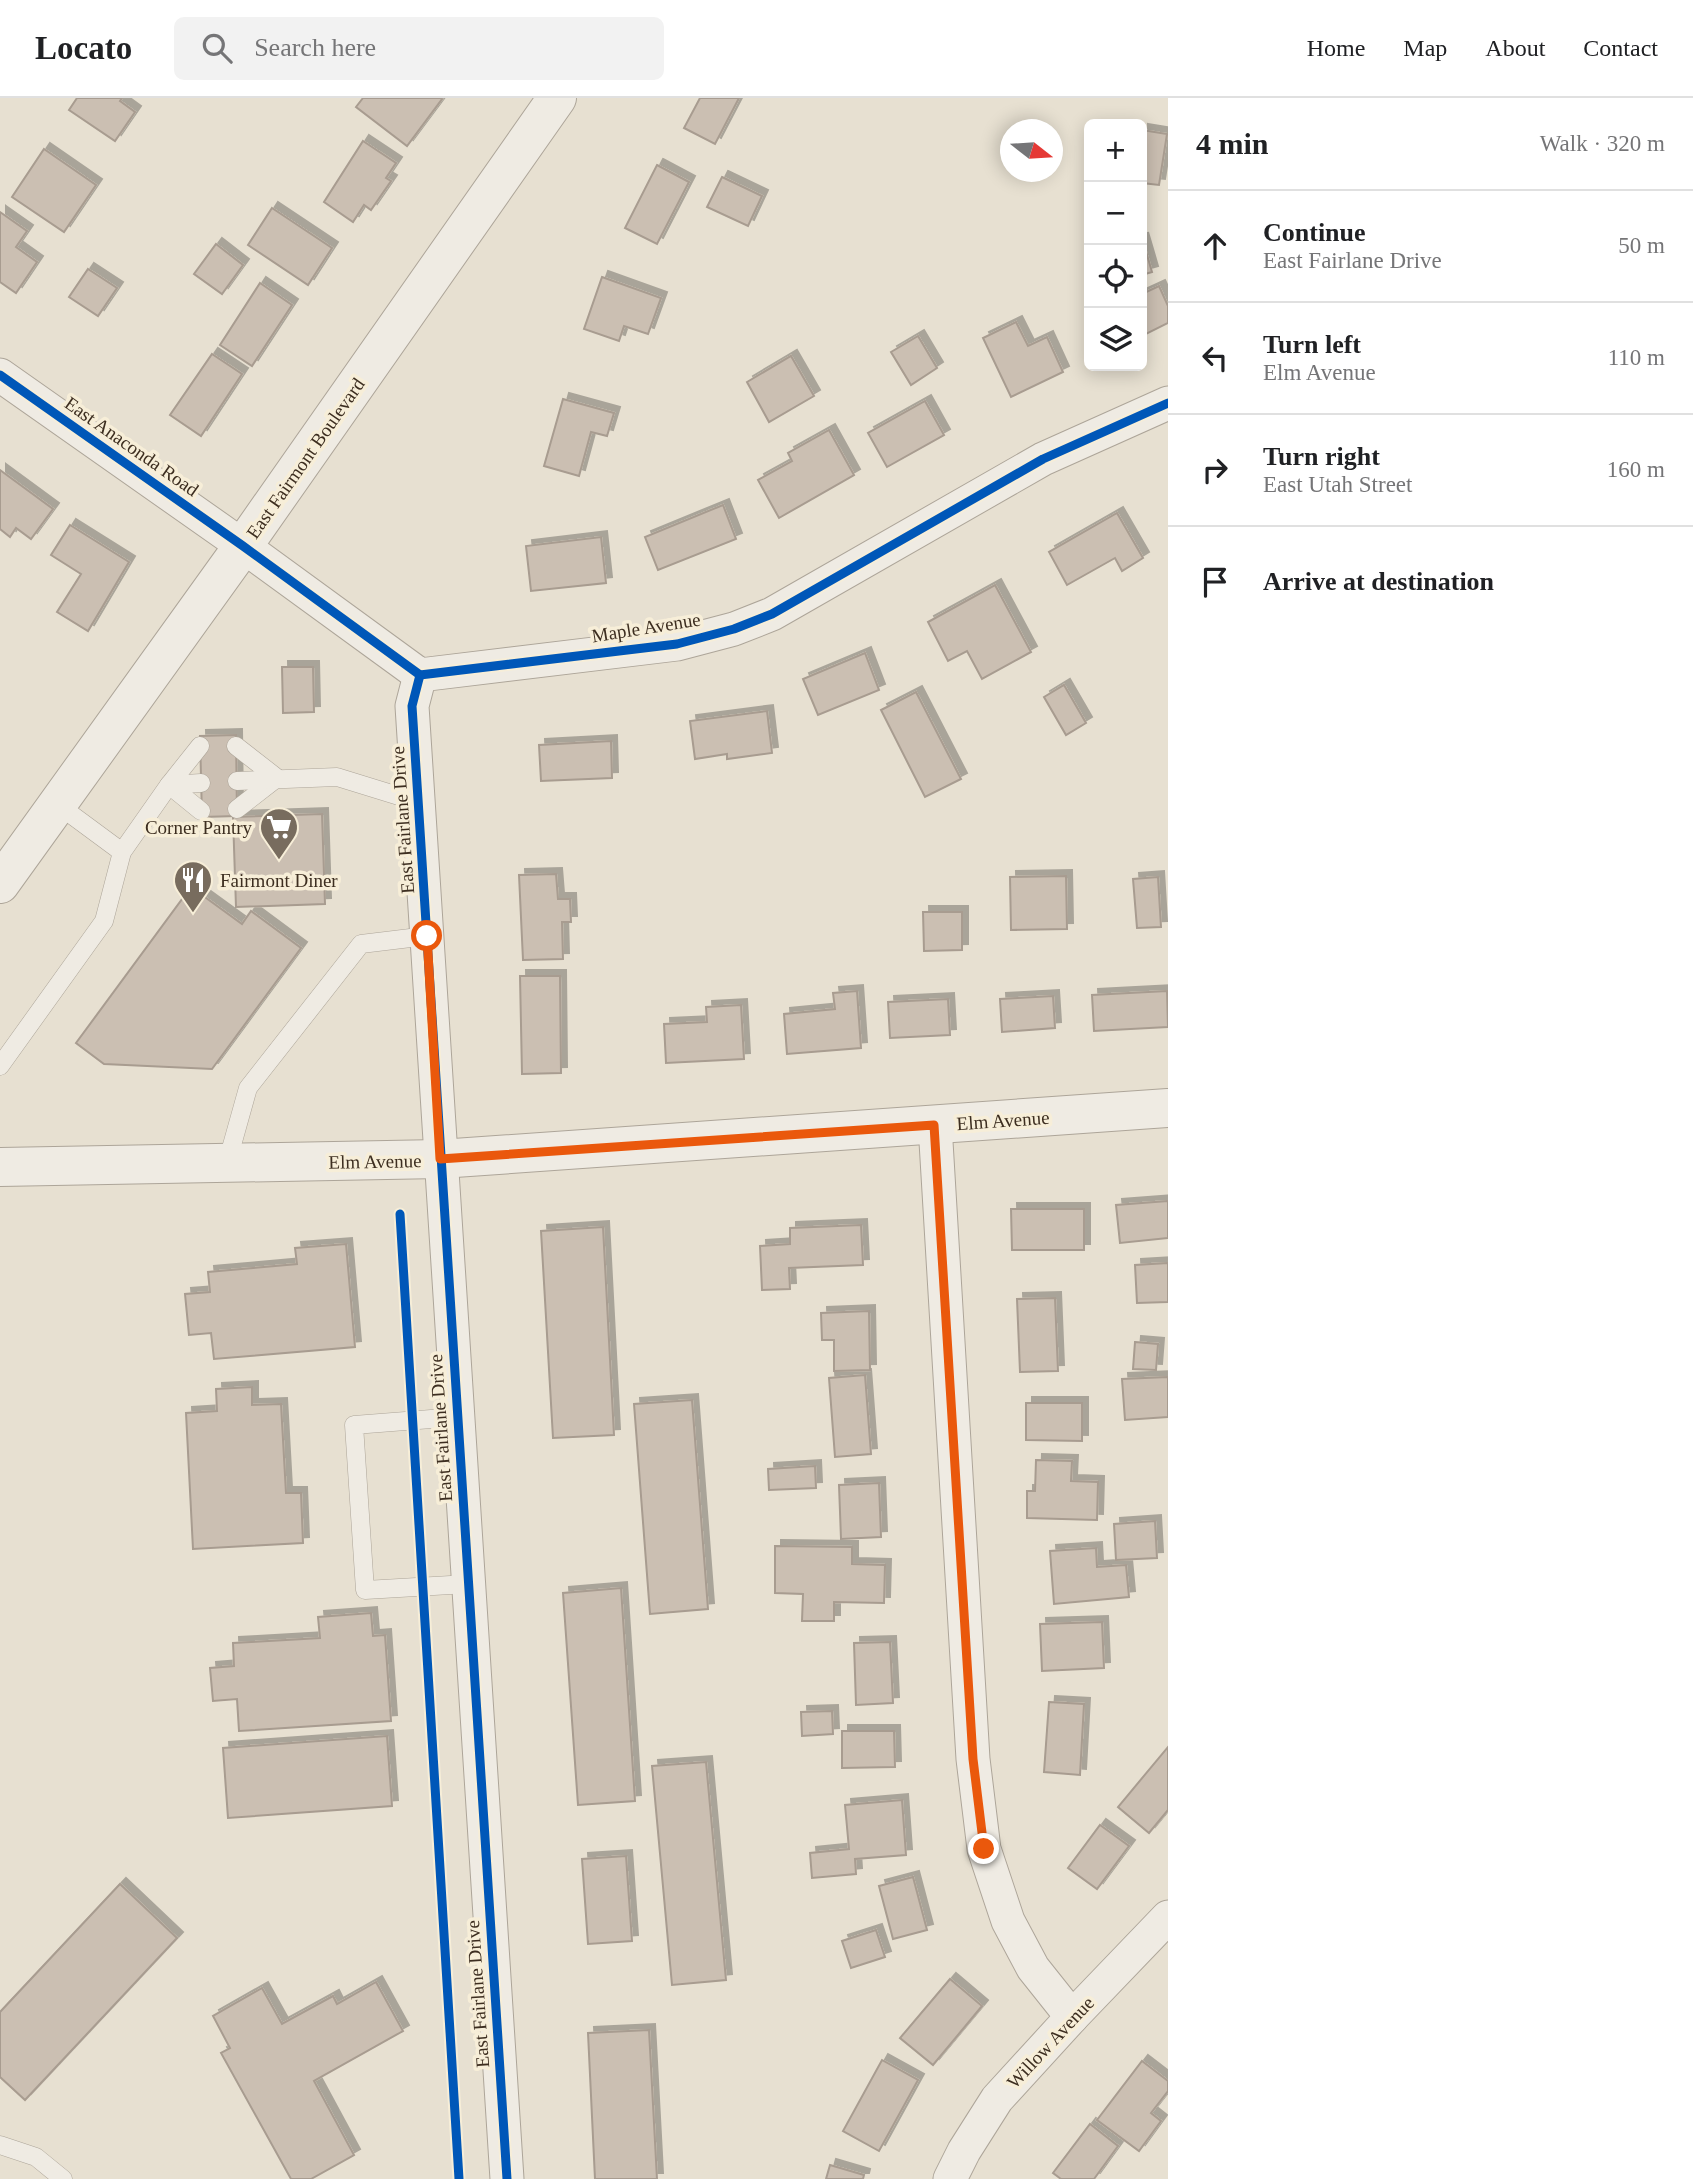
<!DOCTYPE html>
<html lang="en">
<head>
<meta charset="utf-8">
<style>
  body { margin:0; font-family:Georgia,serif; background:#f2f2f2; color:#202124 }
  .controls { position:absolute; right:21px; top:21px; display:grid; overflow:hidden; border-radius:10px; box-shadow:0 4px 18px #0003 }
  .controls button { width:63px; height:63px; display:grid; place-items:center; padding:0; border:0; border-bottom:2px solid #e0e0e0; background:#fff; color:#202124; font:35px sans-serif }
  .compass { position:absolute; left:1000px; top:21px; width:63px; height:63px; border-radius:50%; background:#fff; box-shadow:0 4px 18px #0003; rotate:107deg }
  .stop { position:absolute; width:21px; height:21px; margin:-16px; border:5px solid #ea580c; border-radius:50%; background:#fff }
  .stop.end { background:#ea580c; border-color:#fff; box-shadow:0 2px 7px #0008 }
  .list { margin:0; padding:0; list-style:none }
  h2 { display:flex; justify-content:space-between; align-items:center; height:91px; margin:0; padding:0 28px; font-size:30px }
  h2 small { font-size:23px; font-weight:400; color:#757577 }
  .list li { display:grid; grid-template-columns:46px 1fr auto; gap:21px; align-items:center; box-sizing:border-box; height:112px; padding:0 28px; border-top:2px solid #e0e0e0 }
  .list b { display:block; font-size:26px; white-space:nowrap }
  .list p { margin:0; font-size:23px; white-space:nowrap; color:#757577 }
  .list em { font-size:23px; font-style:normal; color:#757577 }
  .icon { flex:none; width:38px; height:38px; fill:none; stroke:currentColor; stroke-width:2; stroke-linecap:round; stroke-linejoin:round }
  .map { position:relative; flex:none; width:1168px; height:2081px; overflow:hidden }
  header { display:flex; align-items:center; gap:42px; box-sizing:border-box; height:98px; padding:0 35px; background:#fff; border-bottom:2px solid #e0e0e0 }
  header strong { font-size:33px }
  nav { display:flex; gap:38px; margin-inline-start:auto; font-size:24px }
  .search { width:490px; height:63px; background:#f2f2f2; display:flex; align-items:center; gap:18px; box-sizing:border-box; padding:0 24px; border-radius:10px; color:#757577; font-size:26px }
  main { display:flex }
  aside { flex:1; background:#fff }
  .map>svg:first-child { display:block }
  .building { fill:#cbbfb2; stroke:#a89c90; stroke-width:2; filter:url(#shadow) }
  .lines { fill:none; stroke-linecap:round; stroke-linejoin:round }
  .service-casing { stroke:#ada599; stroke-width:19 }
  .minor-casing { stroke:#ada599; stroke-width:35 }
  .tertiary-casing { stroke:#ada599; stroke-width:40 }
  .service { stroke:#efebe3; stroke-width:18 }
  .minor { stroke:#efebe3; stroke-width:33 }
  .tertiary { stroke:#efebe3; stroke-width:38 }
  .cycleway-casing { stroke:#f7eed8; stroke-width:13 }
  .cycleway { stroke:#0057b8; stroke-width:9 }
  .route { stroke:#ea580c; stroke-width:9 }
  .labels { text-anchor:middle; stroke-width:7; stroke-linejoin:round; paint-order:stroke }
  .street-label { font-size:19px; fill:#3d2e20; stroke:#f7eed8 }
  .poi-label { font-size:19px; fill:#3d2e20; stroke:#f7eed8; text-anchor:end }
</style>
</head>
<body>
<header>
<strong>Locato</strong>
<div class="search"><svg class="icon" aria-label="search" viewBox="0 0 24 24"><circle cx="10" cy="10" r="6"/><path d="M15 15l6 6"/></svg>Search here</div>
<nav><a>Home</a><a>Map</a><a>About</a><a>Contact</a></nav>
</header>
<main>
<div class="map">
<svg width="1168" height="2081" viewBox="0 0 1168 2081">
  <defs>
    <filter id="shadow"><feDropShadow dx="6" dy="-6" stdDeviation="0" flood-color="#0004"/></filter>
  </defs>
  <rect width="100%" height="100%" fill="#e7e0d1"/>
  <g class="building">
    <path d="M 77,0 L 122,0 L 120,3 L 135,14 L 115,43 L 69,12 Z"/>
    <path d="M 363,0 L 441,0 L 442,1 L 407,48 L 356,9 Z"/>
    <path d="M 700,0 L 739,0 L 715,46 L 684,30 Z"/>
    <path d="M 1142,32 L 1167,36 L 1159,87 L 1142,85 Z"/>
    <path d="M 363,43 L 396,65 L 386,80 L 391,83 L 371,112 L 364,107 L 353,124 L 324,104 Z"/>
    <path d="M 44,51 L 96,87 L 64,134 L 12,99 Z"/>
    <path d="M 657,67 L 689,84 L 657,146 L 625,130 Z"/>
    <path d="M 722,79 L 762,98 L 748,128 L 707,109 Z"/>
    <path d="M 272,110 L 332,150 L 308,187 L 248,147 Z"/>
    <path d="M 0,114 L 27,133 L 16,149 L 37,164 L 16,195 L 0,184 Z"/>
    <path d="M 1142,140 L 1152,174 L 1142,177 Z"/>
    <path d="M 216,146 L 243,167 L 222,196 L 194,176 Z"/>
    <path d="M 88,171 L 117,190 L 98,218 L 69,199 Z"/>
    <path d="M 602,179 L 661,200 L 648,236 L 624,228 L 619,243 L 584,231 Z"/>
    <path d="M 260,185 L 292,207 L 252,268 L 220,247 Z"/>
    <path d="M 1159,188 L 1168,208 L 1168,225 L 1142,238 L 1142,196 Z"/>
    <path d="M 1016,224 L 1028,248 L 1047,239 L 1063,274 L 1011,299 L 983,240 Z"/>
    <path d="M 918,238 L 937,270 L 911,287 L 891,254 Z"/>
    <path d="M 212,256 L 242,276 L 201,338 L 170,317 Z"/>
    <path d="M 791,258 L 814,298 L 769,324 L 747,284 Z"/>
    <path d="M 563,301 L 614,315 L 607,338 L 591,334 L 579,378 L 544,368 Z"/>
    <path d="M 925,303 L 944,337 L 887,369 L 868,335 Z"/>
    <path d="M 829,332 L 854,377 L 779,420 L 758,382 L 792,363 L 788,355 Z"/>
    <path d="M 0,372 L 53,411 L 31,441 L 16,430 L 10,439 L 0,431 Z"/>
    <path d="M 723,407 L 736,441 L 658,472 L 645,439 Z"/>
    <path d="M 1117,415 L 1143,460 L 1122,473 L 1115,460 L 1067,487 L 1049,454 Z"/>
    <path d="M 70,427 L 129,464 L 88,533 L 57,514 L 81,476 L 51,457 Z"/>
    <path d="M 601,439 L 606,485 L 531,493 L 526,448 Z"/>
    <path d="M 995,487 L 1031,554 L 982,581 L 967,553 L 948,563 L 928,524 Z"/>
    <path d="M 865,555 L 879,592 L 818,617 L 803,581 Z"/>
    <path d="M 282,569 L 313,569 L 314,614 L 283,615 Z"/>
    <path d="M 1064,587 L 1086,625 L 1066,637 L 1044,599 Z"/>
    <path d="M 916,594 L 961,681 L 925,699 L 881,612 Z"/>
    <path d="M 767,613 L 772,655 L 727,661 L 727,656 L 695,661 L 690,623 Z"/>
    <path d="M 236,637 L 237,718 L 202,719 L 200,638 Z"/>
    <path d="M 611,643 L 612,680 L 541,683 L 539,647 Z"/>
    <path d="M 322,716 L 325,806 L 236,809 L 233,719 Z"/>
    <path d="M 556,776 L 558,801 L 570,801 L 571,824 L 562,824 L 563,861 L 523,862 L 519,777 Z"/>
    <path d="M 1066,778 L 1067,831 L 1011,832 L 1010,779 Z"/>
    <path d="M 1158,779 L 1161,829 L 1137,830 L 1133,781 Z"/>
    <path d="M 191,789 L 242,826 L 251,813 L 301,850 L 212,971 L 104,966 L 76,945 Z"/>
    <path d="M 923,814 L 962,814 L 962,852 L 924,853 Z"/>
    <path d="M 520,878 L 560,878 L 561,975 L 522,976 Z"/>
    <path d="M 857,893 L 861,950 L 787,956 L 784,916 L 835,911 L 833,895 Z"/>
    <path d="M 1167,893 L 1168,929 L 1094,933 L 1092,897 Z"/>
    <path d="M 1053,898 L 1055,930 L 1002,934 L 1000,901 Z"/>
    <path d="M 948,901 L 950,937 L 890,940 L 888,904 Z"/>
    <path d="M 741,907 L 744,961 L 666,965 L 664,926 L 707,924 L 706,909 Z"/>
    <path d="M 1168,1103 L 1168,1140 L 1120,1145 L 1116,1107 Z"/>
    <path d="M 1011,1111 L 1084,1111 L 1084,1152 L 1012,1152 Z"/>
    <path d="M 861,1127 L 863,1167 L 789,1170 L 790,1191 L 762,1192 L 760,1148 L 790,1146 L 790,1130 Z"/>
    <path d="M 603,1129 L 614,1337 L 553,1340 L 541,1133 Z"/>
    <path d="M 346,1146 L 355,1249 L 214,1261 L 211,1235 L 189,1237 L 185,1196 L 210,1194 L 208,1174 L 297,1166 L 295,1150 Z"/>
    <path d="M 1168,1165 L 1168,1204 L 1137,1205 L 1135,1167 Z"/>
    <path d="M 1055,1200 L 1058,1273 L 1020,1274 L 1017,1201 Z"/>
    <path d="M 869,1213 L 870,1272 L 834,1273 L 834,1242 L 822,1242 L 821,1215 Z"/>
    <path d="M 1135,1244 L 1158,1246 L 1156,1272 L 1133,1271 Z"/>
    <path d="M 865,1277 L 871,1356 L 835,1359 L 829,1280 Z"/>
    <path d="M 1168,1279 L 1168,1319 L 1125,1322 L 1122,1281 Z"/>
    <path d="M 252,1289 L 252,1307 L 281,1306 L 286,1395 L 301,1395 L 303,1445 L 193,1451 L 186,1315 L 217,1313 L 216,1291 Z"/>
    <path d="M 692,1302 L 708,1511 L 650,1516 L 634,1306 Z"/>
    <path d="M 1026,1305 L 1082,1305 L 1082,1343 L 1026,1342 Z"/>
    <path d="M 1036,1362 L 1072,1363 L 1071,1383 L 1098,1384 L 1097,1422 L 1027,1420 L 1027,1393 L 1035,1393 Z"/>
    <path d="M 815,1368 L 816,1390 L 769,1392 L 768,1371 Z"/>
    <path d="M 879,1385 L 881,1439 L 841,1441 L 839,1387 Z"/>
    <path d="M 1155,1423 L 1157,1460 L 1116,1462 L 1114,1426 Z"/>
    <path d="M 775,1448 L 852,1449 L 852,1466 L 885,1467 L 884,1505 L 834,1504 L 834,1523 L 802,1523 L 803,1496 L 775,1495 Z"/>
    <path d="M 1096,1450 L 1097,1469 L 1126,1467 L 1129,1499 L 1054,1506 L 1050,1453 Z"/>
    <path d="M 621,1490 L 635,1703 L 578,1707 L 563,1495 Z"/>
    <path d="M 371,1515 L 373,1538 L 385,1537 L 391,1623 L 239,1633 L 237,1601 L 213,1603 L 210,1570 L 234,1568 L 233,1545 L 320,1540 L 318,1519 Z"/>
    <path d="M 1102,1524 L 1104,1570 L 1042,1573 L 1040,1526 Z"/>
    <path d="M 890,1544 L 893,1605 L 856,1607 L 854,1545 Z"/>
    <path d="M 1049,1604 L 1084,1606 L 1080,1677 L 1044,1674 Z"/>
    <path d="M 832,1613 L 833,1636 L 802,1638 L 801,1614 Z"/>
    <path d="M 842,1633 L 894,1633 L 895,1669 L 842,1670 Z"/>
    <path d="M 387,1638 L 392,1708 L 228,1720 L 223,1650 Z"/>
    <path d="M 1168,1649 L 1168,1712 L 1149,1735 L 1118,1709 Z"/>
    <path d="M 706,1664 L 726,1882 L 672,1887 L 652,1668 Z"/>
    <path d="M 902,1702 L 906,1757 L 855,1761 L 856,1776 L 812,1780 L 810,1755 L 849,1751 L 845,1707 Z"/>
    <path d="M 1100,1727 L 1129,1748 L 1097,1791 L 1068,1770 Z"/>
    <path d="M 626,1758 L 632,1843 L 588,1846 L 582,1761 Z"/>
    <path d="M 913,1779 L 927,1832 L 893,1841 L 879,1788 Z"/>
    <path d="M 120,1786 L 177,1840 L 25,2002 L 0,1979 L 0,1914 Z"/>
    <path d="M 876,1832 L 885,1859 L 851,1870 L 842,1843 Z"/>
    <path d="M 950,1881 L 982,1908 L 933,1967 L 900,1940 Z"/>
    <path d="M 376,1884 L 403,1933 L 314,1983 L 354,2057 L 311,2081 L 291,2081 L 221,1955 L 230,1950 L 213,1918 L 262,1890 L 282,1926 L 333,1898 L 337,1906 Z"/>
    <path d="M 649,1932 L 657,2081 L 595,2081 L 588,1935 Z"/>
    <path d="M 882,1962 L 918,1982 L 879,2053 L 843,2033 Z"/>
    <path d="M 1142,1963 L 1168,1983 L 1168,1993 L 1151,2015 L 1161,2023 L 1139,2053 L 1097,2022 Z"/>
    <path d="M 1090,2026 L 1118,2048 L 1094,2081 L 1061,2081 L 1053,2075 Z"/>
    <path d="M 830,2067 L 864,2077 L 863,2081 L 826,2081 Z"/>
  </g>
  <g class="lines">
    <defs>
      <g id="service">
        <path d="M 200,648 L 169,687 L 201,713"/>
        <path d="M 236,648 L 277,680 L 237,711"/>
        <path d="M 237,683 L 337,679 L 418,704"/>
        <path d="M 57,706 L 122,754"/>
        <path d="M 0,968 L 104,823 L 122,754 L 169,687 L 201,685"/>
        <path d="M 227,1065 L 248,990 L 361,846 L 427,838"/>
        <path d="M 457,1319 L 354,1327 L 365,1492 L 468,1486"/>
        <path d="M 0,2047 L 36,2059 L 63,2081"/>
      </g>
      <g id="minor">
        <path d="M 0,277 L 243,448 L 420,577 L 677,546 L 734,531 L 772,516 L 1043,361 L 1168,305"/>
        <path d="M 420,577 L 412,608 L 507,2081"/>
        <path d="M 935,1027 L 973,1661 L 984,1751 L 1008,1823 L 1033,1870 L 1072,1919"/>
        <path d="M 950,2081 L 964,2053 L 997,2001 L 1072,1919 L 1168,1819"/>
      </g>
      <g id="tertiary">
        <path d="M 0,786 L 243,448 L 557,0"/>
        <path d="M 0,1069 L 440,1061 L 1168,1010"/>
      </g>
    </defs>
    <use href="#service" class="service-casing"/>
    <use href="#minor" class="minor-casing"/>
    <use href="#tertiary" class="tertiary-casing"/>
    <use href="#service" class="service"/>
    <use href="#minor" class="minor"/>
    <use href="#tertiary" class="tertiary"/>
    <defs>
      <g id="cycleway">
        <path d="M 0,277 L 243,448 L 420,577 L 677,546 L 734,531 L 772,516 L 1043,361 L 1168,305"/>
        <path d="M 420,577 L 412,608 L 507,2081"/>
        <path d="M 400,1116 L 459,2081"/>
      </g>
    </defs>
    <use href="#cycleway" class="cycleway-casing"/>
    <use href="#cycleway" class="cycleway"/>
  </g>
  <g class="lines">
    <path class="route" d="M 427,838 L 440,1061 L 934,1027 L 973,1661 L 984,1751"/>
  </g>
  <defs>
    <symbol id="supermarket-pin" viewBox="-11 -11 22 30"><path d="M0 17L-7.5 6A9.5 9.5 0 1 1 7.5 6Z" fill="#786c5e" stroke="#f7eed8"/><path d="M-6-5.5h2.5l.6 2H6L4.5 2H-2.5L-4.4-4H-6ZM-1.5 3.2a1.3 1.3 0 1 0 .1 0ZM3 3.2a1.3 1.3 0 1 0 .1 0Z" fill="#fff"/></symbol>
    <symbol id="restaurant-pin" viewBox="-11 -11 22 30"><path d="M0 17L-7.5 6A9.5 9.5 0 1 1 7.5 6Z" fill="#786c5e" stroke="#f7eed8"/><path d="M-5-6h1v4h1v-4h1v4h1v-4h1v5L-1.5 .5V6h-2V.5L-5-1ZM5-6V6H3V1.5H1.5Q1.5-4 5-6Z" fill="#fff"/></symbol>
  </defs>
  <g fill-rule="evenodd">
    <use href="#supermarket-pin" x="257" y="707" width="44" height="60"/>
    <use href="#restaurant-pin" x="171" y="760" width="44" height="60"/>
  </g>
  <g class="labels">
    <g class="street-label">
      <text transform="translate(132 348) rotate(35)" y="7">East Anaconda Road</text>
      <text transform="translate(305 360) rotate(-55)" y="7">East Fairmont Boulevard</text>
      <text transform="translate(646 529) rotate(-9)" y="7">Maple Avenue</text>
      <text transform="translate(402 722) rotate(-94)" y="7">East Fairlane Drive</text>
      <text transform="translate(1003 1022) rotate(-4)" y="7">Elm Avenue</text>
      <text transform="translate(375 1063) rotate(-1)" y="7">Elm Avenue</text>
      <text transform="translate(440 1330) rotate(-94)" y="7">East Fairlane Drive</text>
      <text transform="translate(477 1896) rotate(-94)" y="7">East Fairlane Drive</text>
      <text transform="translate(1050 1944) rotate(-47)" y="7">Willow Avenue</text>
    </g>
    <g class="poi-label">
      <text x="252" y="736">Corner Pantry</text>
      <text x="220" y="789" text-anchor="start">Fairmont Diner</text>
    </g>
  </g>
</svg>
<div class="controls">
<button>+</button>
<button>−</button>
<button><svg class="icon" aria-label="locate" viewBox="0 0 24 24"><circle cx="12" cy="12" r="6"/><path d="M12 2v4M12 18v4M2 12h4M18 12h4"/></svg></button>
<button><svg class="icon" aria-label="layers" viewBox="0 0 24 24"><path d="M12 4l9 5-9 5-9-5zM3 14l9 5 9-5"/></svg></button>
</div>
<svg class="compass" viewBox="-18 -18 36 36"><path d="M0-13l5 13h-10z" fill="#e53935"/><path d="M0 13l5-13h-10z" fill="#757577"/></svg>
<div class="stop" style="left:427px;top:838px"></div>
<div class="stop end" style="left:984px;top:1751px"></div>
</div>
<aside>
<h2>4 min<small>Walk · 320 m</small></h2>
<ul class="list">
<li><svg class="icon" aria-label="ahead" viewBox="0 0 24 24"><path d="M12 20V5M6 11l6-6 6 6"/></svg><div><b>Continue</b><p>East Fairlane Drive</p></div><em>50 m</em></li>
<li><svg class="icon" aria-label="left" viewBox="0 0 24 24"><path d="M17 20v-9H6M10 6l-5 5 5 5"/></svg><div><b>Turn left</b><p>Elm Avenue</p></div><em>110 m</em></li>
<li><svg class="icon" aria-label="right" viewBox="0 0 24 24"><path d="M7 20v-9h11M14 6l5 5-5 5"/></svg><div><b>Turn right</b><p>East Utah Street</p></div><em>160 m</em></li>
<li><svg class="icon" aria-label="arrive" viewBox="0 0 24 24"><path d="M6 21V4h12l-3 4 3 4H6"/></svg><div><b>Arrive at destination</b></div></li>
</ul>
</aside>
</main>
</body>
</html>
